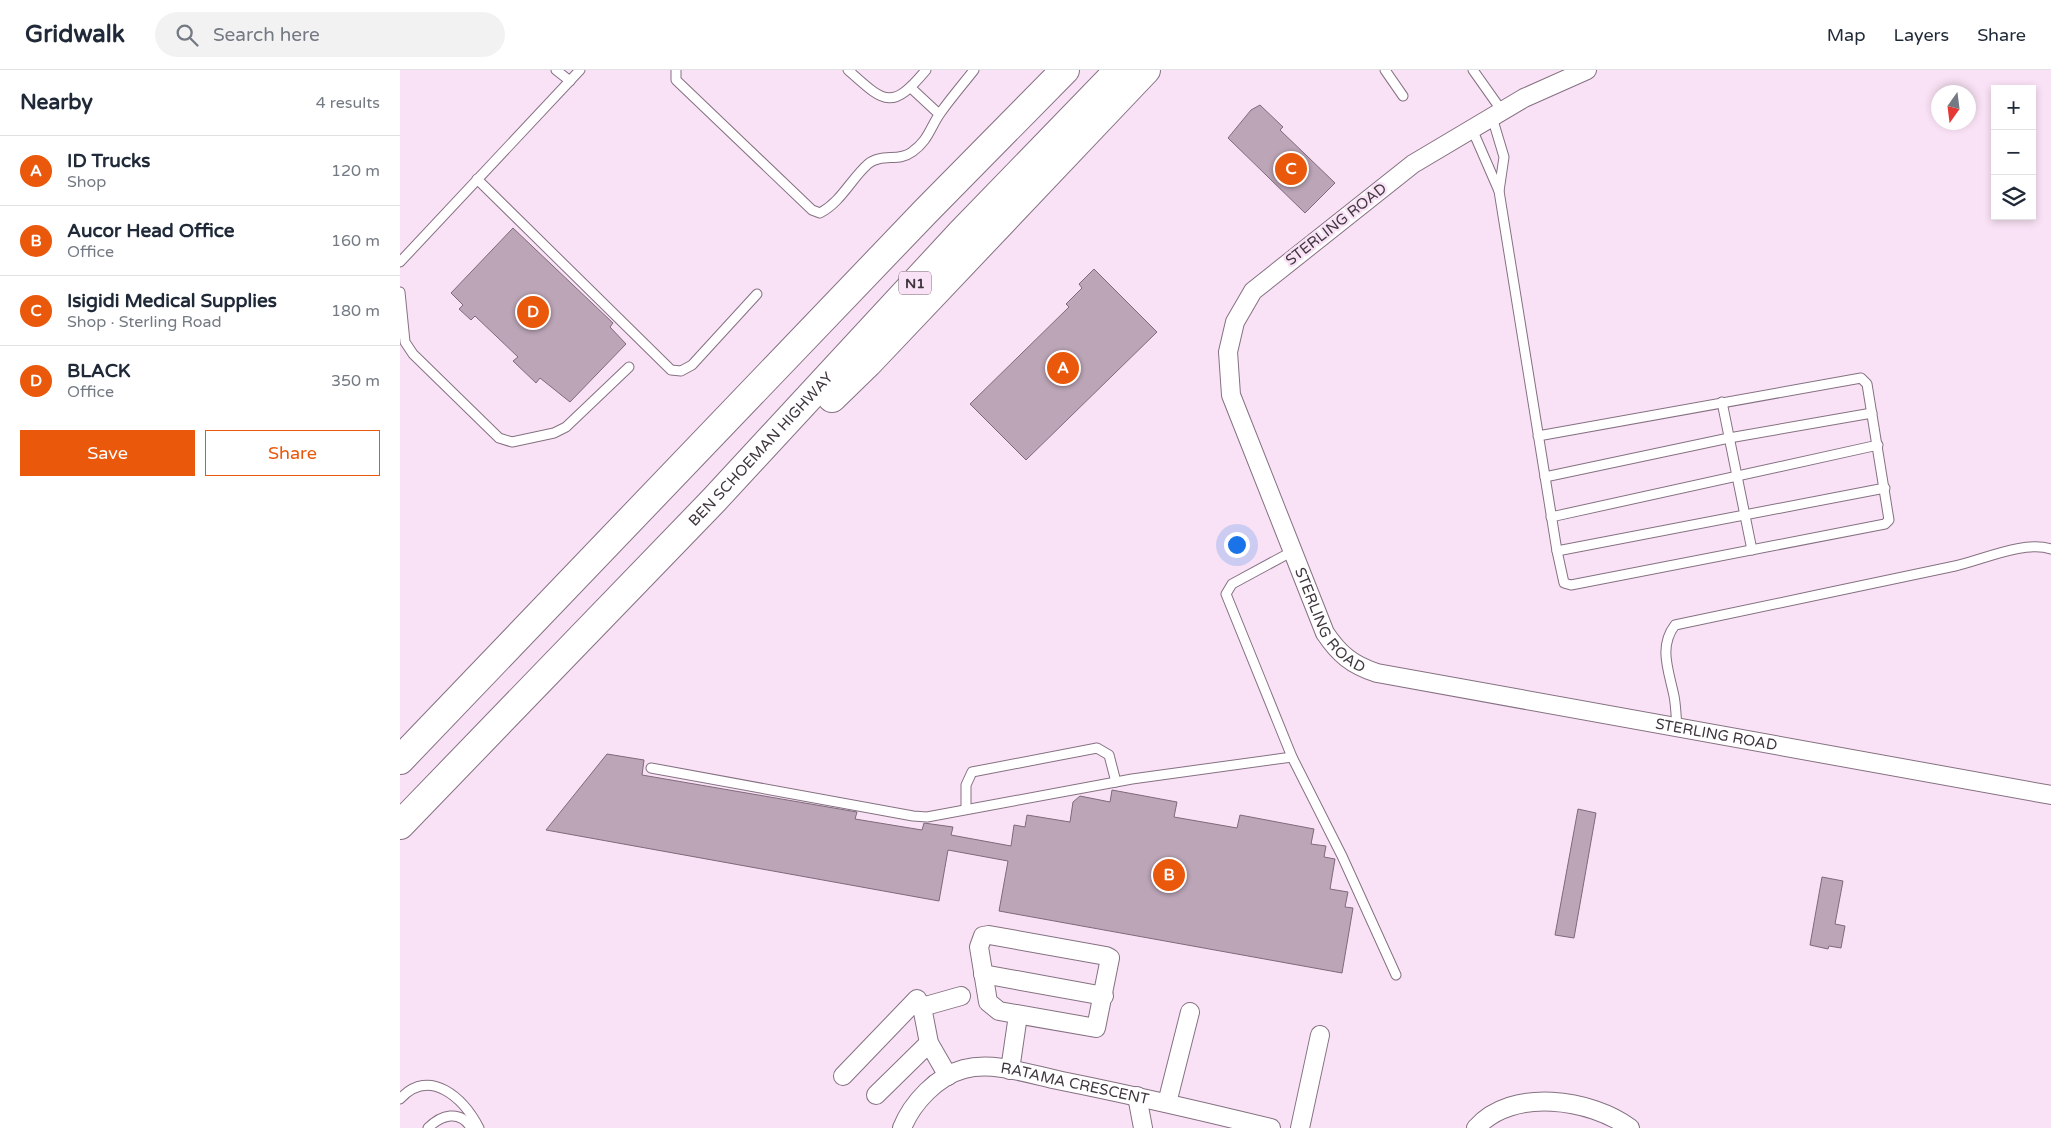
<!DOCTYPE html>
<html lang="en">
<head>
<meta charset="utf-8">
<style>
  body { margin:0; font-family:"Varela Round",sans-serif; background:#f2f2f3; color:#1f2937 }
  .controls { position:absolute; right:15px; top:15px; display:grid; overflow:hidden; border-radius:0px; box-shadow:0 2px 8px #0003 }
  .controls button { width:45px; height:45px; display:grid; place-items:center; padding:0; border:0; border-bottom:1px solid #e0e1e3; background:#fff; color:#1f2937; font:25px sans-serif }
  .compass { position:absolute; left:1531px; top:15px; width:45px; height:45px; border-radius:50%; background:#fff; box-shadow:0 2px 8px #0003; rotate:194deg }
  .you { position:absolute; left:836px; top:474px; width:18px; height:18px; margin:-12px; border:4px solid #fff; border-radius:50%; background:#1a73e8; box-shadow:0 0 0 8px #1a73e833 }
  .badge { display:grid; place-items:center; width:32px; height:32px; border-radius:50%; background:#ea580c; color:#fff; font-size:16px; font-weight:700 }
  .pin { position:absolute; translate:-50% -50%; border:2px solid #fff; box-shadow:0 1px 5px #0006 }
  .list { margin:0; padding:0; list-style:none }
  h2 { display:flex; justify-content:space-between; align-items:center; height:65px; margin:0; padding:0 20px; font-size:21px }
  h2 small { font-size:16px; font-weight:400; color:#747a83 }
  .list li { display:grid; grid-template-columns:32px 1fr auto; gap:15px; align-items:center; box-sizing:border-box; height:70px; padding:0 20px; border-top:1px solid #e0e1e3 }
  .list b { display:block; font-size:19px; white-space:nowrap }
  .list p { margin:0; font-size:16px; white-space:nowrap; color:#747a83 }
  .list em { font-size:16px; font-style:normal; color:#747a83 }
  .actions { display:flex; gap:10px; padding:15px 20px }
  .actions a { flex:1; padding:11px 0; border:1px solid #ea580c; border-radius:0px; text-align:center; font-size:18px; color:#ea580c }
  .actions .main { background:#ea580c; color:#fff }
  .icon { flex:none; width:28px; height:28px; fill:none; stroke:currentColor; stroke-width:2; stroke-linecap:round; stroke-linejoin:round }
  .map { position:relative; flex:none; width:1651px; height:1058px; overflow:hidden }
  header { display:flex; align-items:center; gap:30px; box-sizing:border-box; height:70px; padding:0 25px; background:#fff; border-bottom:1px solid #e0e1e3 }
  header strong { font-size:24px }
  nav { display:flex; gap:28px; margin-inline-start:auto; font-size:18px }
  .search { width:350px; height:45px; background:#f2f2f3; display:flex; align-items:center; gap:12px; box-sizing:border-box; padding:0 18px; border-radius:28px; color:#747a83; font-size:19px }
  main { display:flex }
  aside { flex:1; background:#fff }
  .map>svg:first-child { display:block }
  .building { fill:#bba5b7; stroke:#7e6a7a }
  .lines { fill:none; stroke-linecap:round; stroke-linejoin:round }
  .lane-casing { stroke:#857182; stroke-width:11 }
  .street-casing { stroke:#857182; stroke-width:20 }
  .highway-casing { stroke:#857182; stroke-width:30 }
  .lane { stroke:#fff; stroke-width:9 }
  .street { stroke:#fff; stroke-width:18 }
  .highway { stroke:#fff; stroke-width:28 }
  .labels { text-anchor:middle; stroke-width:5; stroke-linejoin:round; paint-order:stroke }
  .shield { fill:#f9e2f5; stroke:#776a75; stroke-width:1 }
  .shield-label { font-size:14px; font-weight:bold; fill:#3f363e }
  .street-label { font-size:15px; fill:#3f363e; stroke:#f9e2f5 }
</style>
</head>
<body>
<header>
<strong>Gridwalk</strong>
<div class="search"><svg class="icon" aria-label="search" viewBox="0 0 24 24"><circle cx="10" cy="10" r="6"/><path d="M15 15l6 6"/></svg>Search here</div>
<nav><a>Map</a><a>Layers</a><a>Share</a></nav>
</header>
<main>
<aside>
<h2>Nearby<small>4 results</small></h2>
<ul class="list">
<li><span class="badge">A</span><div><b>ID Trucks</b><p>Shop</p></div><em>120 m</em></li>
<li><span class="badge">B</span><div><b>Aucor Head Office</b><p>Office</p></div><em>160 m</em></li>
<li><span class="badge">C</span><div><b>Isigidi Medical Supplies</b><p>Shop · Sterling Road</p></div><em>180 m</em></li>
<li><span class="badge">D</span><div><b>BLACK</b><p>Office</p></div><em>350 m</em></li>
</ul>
<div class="actions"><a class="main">Save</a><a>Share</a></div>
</aside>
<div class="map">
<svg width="1651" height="1058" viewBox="0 0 1651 1058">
  <rect width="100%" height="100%" fill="#f9e2f5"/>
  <g class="building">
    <path d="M 860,35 L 883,57 L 880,60 L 935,113 L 905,143 L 828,68 L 851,40 Z"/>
    <path d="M 113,158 L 213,253 L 210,257 L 226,274 L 170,332 L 140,308 L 136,313 L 113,291 L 118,287 L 75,246 L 71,250 L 59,239 L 63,235 L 51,223 Z"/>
    <path d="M 694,199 L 757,262 L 626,390 L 570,334 L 669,237 L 666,234 L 682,218 L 679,214 Z"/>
    <path d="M 207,684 L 244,690 L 242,705 L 457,742 L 455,749 L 522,760 L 524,753 L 553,757 L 551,765 L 611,776 L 614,755 L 625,757 L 627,745 L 670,752 L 673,732 L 680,726 L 710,732 L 712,720 L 777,732 L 774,747 L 837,758 L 840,745 L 914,759 L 911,774 L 926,776 L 924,787 L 935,789 L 930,819 L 948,822 L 945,837 L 953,838 L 942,903 L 599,841 L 608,791 L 548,780 L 539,831 L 146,760 Z"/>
    <path d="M 1178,739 L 1196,743 L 1174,868 L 1155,865 Z"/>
    <path d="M 1422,807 L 1443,811 L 1435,854 L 1445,856 L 1441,878 L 1429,876 L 1428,879 L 1410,875 Z"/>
  </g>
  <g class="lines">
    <defs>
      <g id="lane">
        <path d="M 156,0 L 170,11"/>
        <path d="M 276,0 L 276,10 L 412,140 L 420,143 C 441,132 451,109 468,94 C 481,83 499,92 512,82 C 529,70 530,57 541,42 C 551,28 563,14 574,0"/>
        <path d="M 448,0 C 484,32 491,42 526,0"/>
        <path d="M 985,0 L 1003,26"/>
        <path d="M 1073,0 L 1102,41"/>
        <path d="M 511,18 L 539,44"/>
        <path d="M 1092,47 L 1104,87 L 1099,121 L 1157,481 L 1164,513 L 1171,515 L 1485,454 L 1489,450 L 1467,314 L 1461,308 L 1138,366"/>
        <path d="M 1072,59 L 1099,121"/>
        <path d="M 77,109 L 271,300 L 281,301 L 292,295 L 357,224"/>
        <path d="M 0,192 L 180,0"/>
        <path d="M 0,222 L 5,272 L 13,284 L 99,368 L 112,372 L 154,363 L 166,357 L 229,297"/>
        <path d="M 1322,332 L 1352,480"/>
        <path d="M 1145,407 L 1329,368 L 1472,343"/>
        <path d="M 1151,447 L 1478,375"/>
        <path d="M 1157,481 L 1485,418"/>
        <path d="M 1277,657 C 1276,647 1276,636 1274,626 C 1269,601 1258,577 1275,555 C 1368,535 1462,516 1555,496 C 1582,490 1625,470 1651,479"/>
        <path d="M 892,687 L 942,786 L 996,905"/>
        <path d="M 251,698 L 513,746 L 527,747 L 732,709 L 892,687 L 826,524 L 832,514 L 893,481"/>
        <path d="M 566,739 L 566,715 L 572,702 L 697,678 L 709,685 L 716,712"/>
        <path d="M 0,1029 C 30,996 64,1029 79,1058"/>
        <path d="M 28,1058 C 41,1045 60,1039 71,1058"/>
      </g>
      <g id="street">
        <path id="s1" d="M 1187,0 L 1124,28 L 1013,94 L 853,221 L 835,252 L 828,282 L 831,325 L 925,563 C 939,584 952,595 977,603 L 1651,725"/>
        <path d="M 589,865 L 706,886 L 710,888 L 696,958 L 599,941 L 588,932 L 579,877 L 583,866 Z"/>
        <path d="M 583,904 L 704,926"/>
        <path d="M 522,937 L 561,926"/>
        <path d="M 610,1000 L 618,945"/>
        <path d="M 443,1006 L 517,929 L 522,937 L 529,973 L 548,1006"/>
        <path d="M 476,1025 L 529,973"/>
        <path d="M 737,1026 L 743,1058"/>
        <path d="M 767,1033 L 790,942"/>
        <path id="s2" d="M 502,1058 C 512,1033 537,1006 564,999 C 595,991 631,1005 662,1011 C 732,1025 801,1041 871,1058"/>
        <path d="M 900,1058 L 920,965"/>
        <path d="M 1076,1058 C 1112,1017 1191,1029 1230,1058"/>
      </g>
      <g id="highway">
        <path d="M 432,328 L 468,293 L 746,0"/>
        <path d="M 0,690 L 526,141 L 665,0"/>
        <path id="s3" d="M 0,755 L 314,430 L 561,163 L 719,0"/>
      </g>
    </defs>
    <use href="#lane" class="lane-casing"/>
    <use href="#street" class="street-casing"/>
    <use href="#highway" class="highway-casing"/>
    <use href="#lane" class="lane"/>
    <use href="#street" class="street"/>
    <use href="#highway" class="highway"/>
  </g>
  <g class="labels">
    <rect class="shield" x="499" y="201.5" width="32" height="23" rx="4"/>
    <g class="shield-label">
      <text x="515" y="218">N1</text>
    </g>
    <g class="street-label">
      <text transform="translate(936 154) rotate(-38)" y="5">STERLING ROAD</text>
      <text dy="5" stroke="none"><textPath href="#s3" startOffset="521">BEN SCHOEMAN HIGHWAY</textPath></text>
      <text dy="5" stroke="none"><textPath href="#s1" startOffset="760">STERLING ROAD</textPath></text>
      <text dy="5" stroke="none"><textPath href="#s1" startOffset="1180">STERLING ROAD</textPath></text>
      <text dy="5" stroke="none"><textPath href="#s2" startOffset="201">RATAMA CRESCENT</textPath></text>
    </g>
  </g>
</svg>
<div class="controls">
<button>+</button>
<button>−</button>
<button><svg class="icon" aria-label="layers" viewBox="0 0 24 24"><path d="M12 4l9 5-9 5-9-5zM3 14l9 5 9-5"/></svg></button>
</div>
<svg class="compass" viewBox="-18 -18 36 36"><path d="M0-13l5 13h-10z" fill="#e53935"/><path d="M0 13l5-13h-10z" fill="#747a83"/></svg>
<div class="you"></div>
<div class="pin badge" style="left:663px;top:298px">A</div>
<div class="pin badge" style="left:769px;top:805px">B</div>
<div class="pin badge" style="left:891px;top:99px">C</div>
<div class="pin badge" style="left:133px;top:242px">D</div>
</div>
</main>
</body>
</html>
